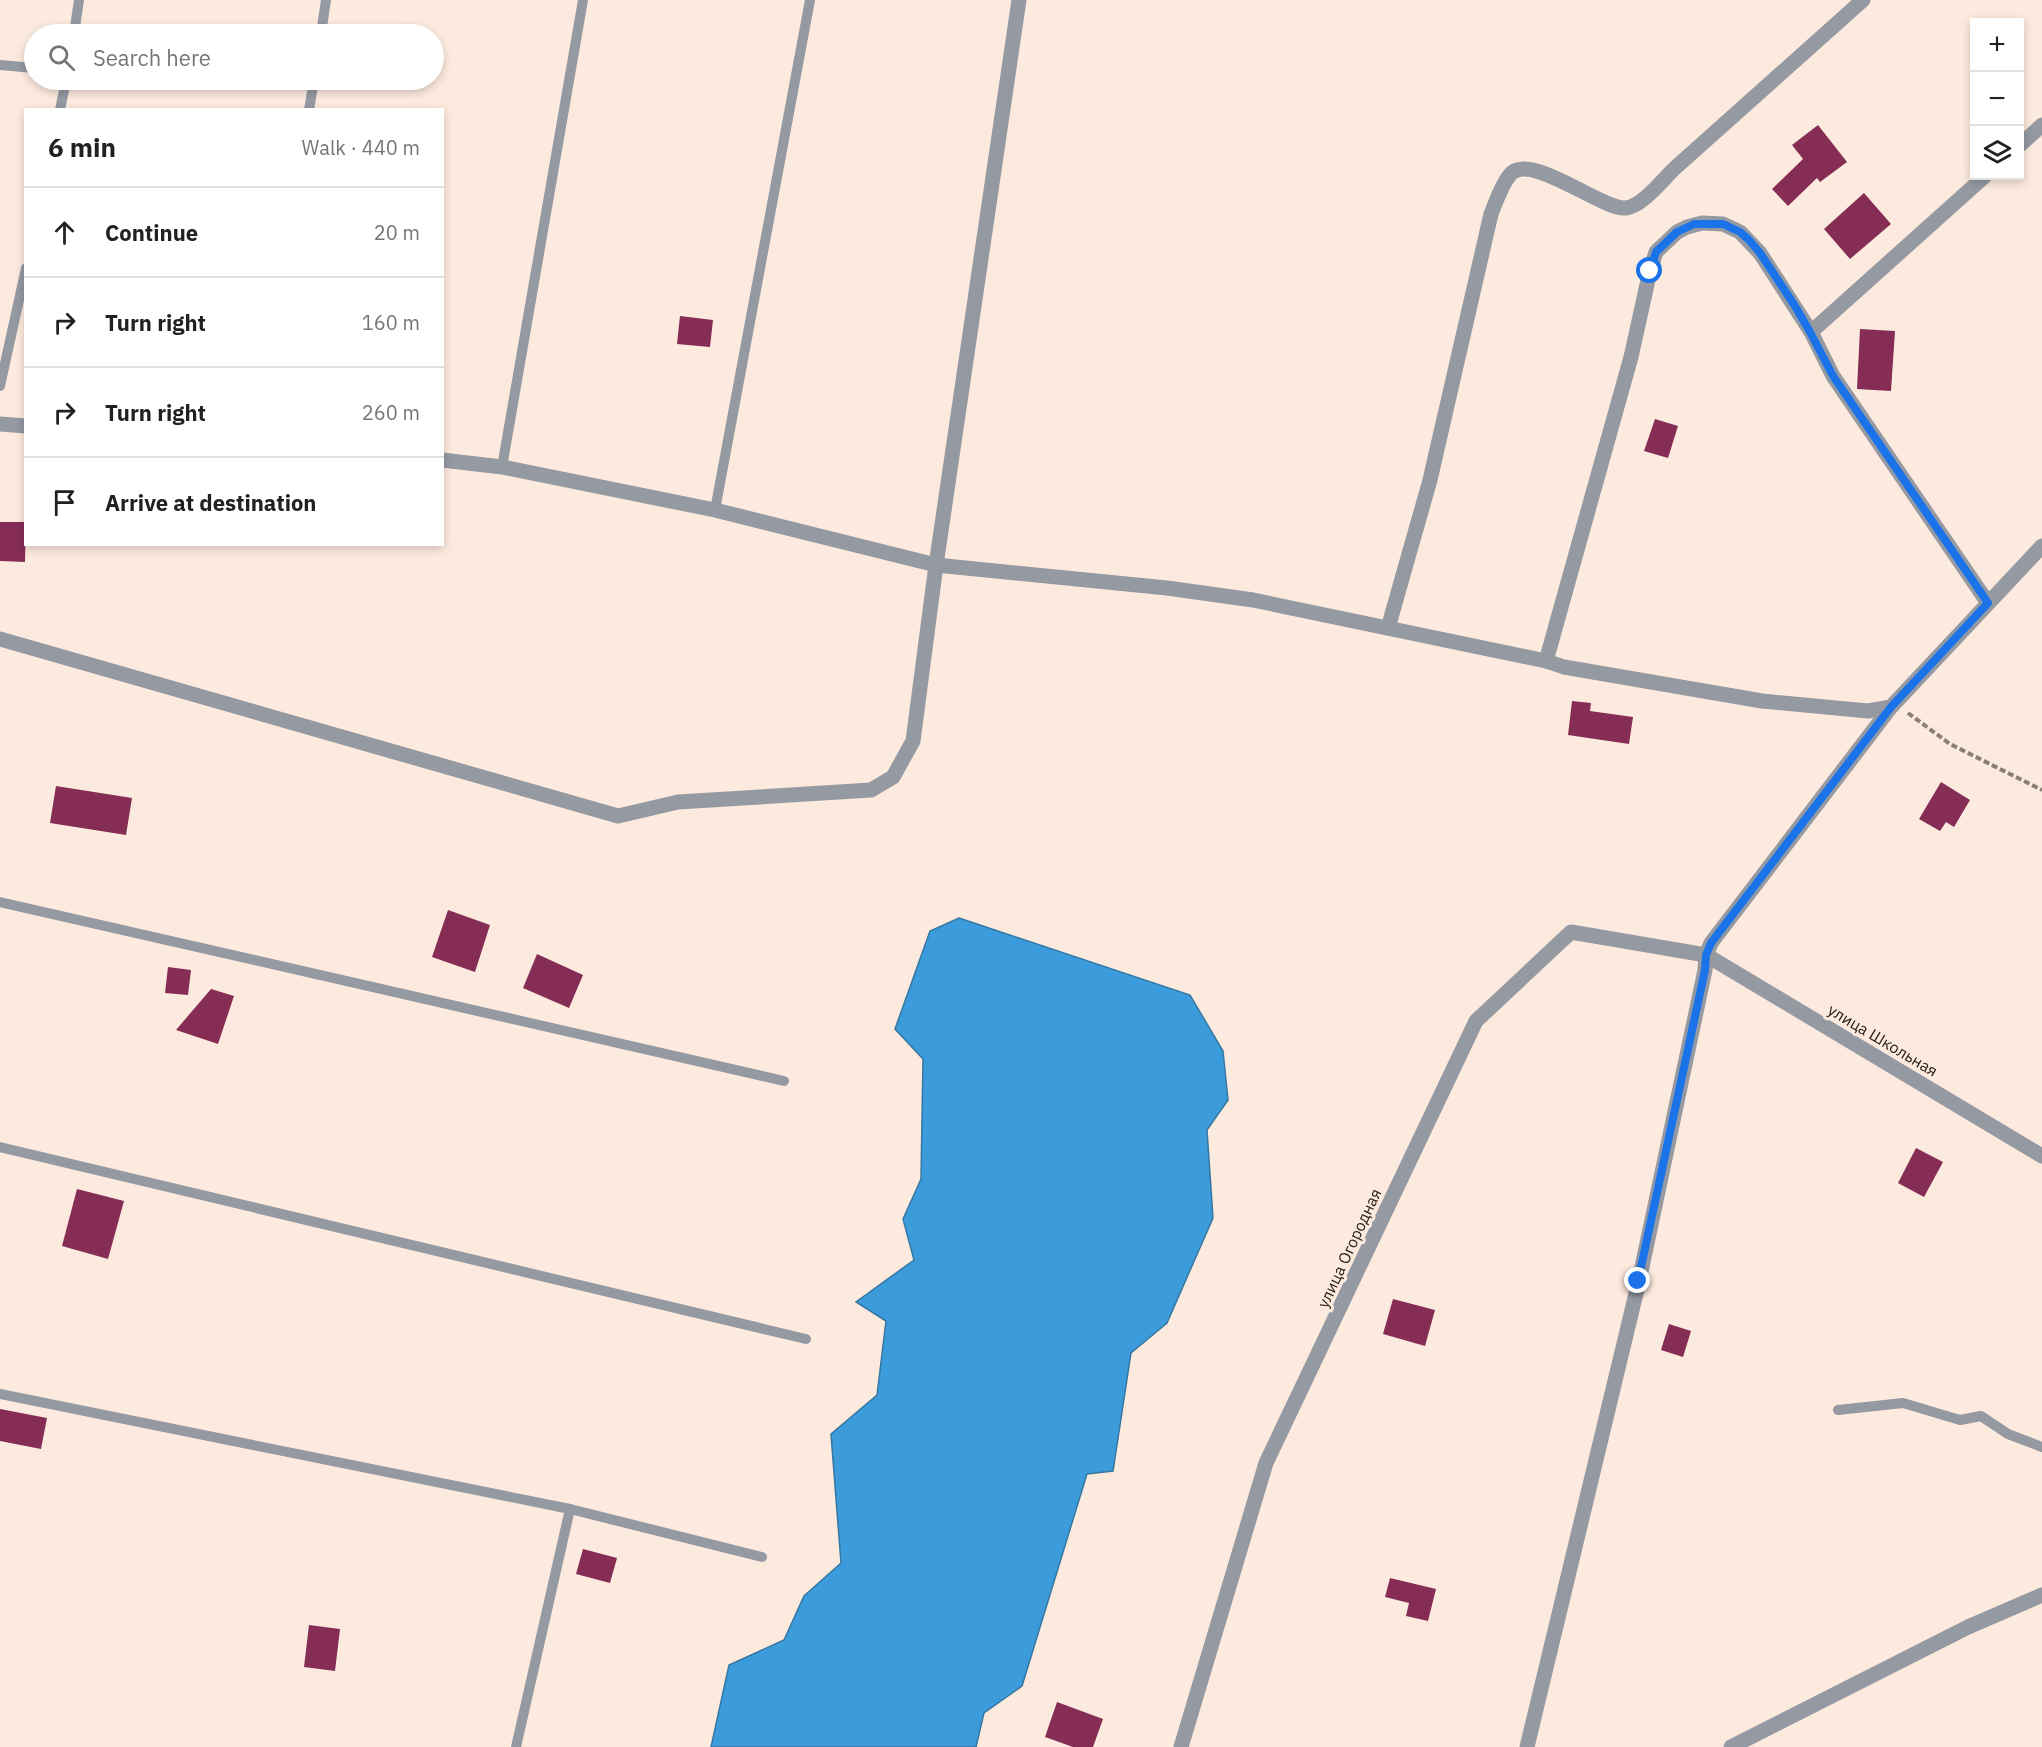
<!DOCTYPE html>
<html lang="en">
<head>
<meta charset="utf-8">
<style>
  body { margin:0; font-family:"IBM Plex Sans",sans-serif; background:#f2f2f2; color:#202124 }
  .controls { position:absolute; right:18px; top:18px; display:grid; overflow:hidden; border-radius:0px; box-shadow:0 3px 9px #0003 }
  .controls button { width:54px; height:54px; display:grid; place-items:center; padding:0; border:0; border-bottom:2px solid #e0e0e0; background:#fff; color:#202124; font:30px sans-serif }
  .stop { position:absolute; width:18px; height:18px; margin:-14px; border:4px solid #1a73e8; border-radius:50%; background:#fff }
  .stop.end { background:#1a73e8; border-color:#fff; box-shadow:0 2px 6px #0008 }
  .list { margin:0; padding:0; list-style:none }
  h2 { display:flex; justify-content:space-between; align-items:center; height:78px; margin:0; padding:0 24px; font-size:26px }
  h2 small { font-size:20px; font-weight:400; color:#757577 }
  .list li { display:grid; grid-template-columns:39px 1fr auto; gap:18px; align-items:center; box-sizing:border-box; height:90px; padding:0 24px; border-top:2px solid #e0e0e0 }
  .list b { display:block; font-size:22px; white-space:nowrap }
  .list em { font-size:20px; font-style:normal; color:#757577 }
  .icon { flex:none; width:33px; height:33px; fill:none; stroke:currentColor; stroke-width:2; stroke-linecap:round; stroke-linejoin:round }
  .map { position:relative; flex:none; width:2042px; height:1747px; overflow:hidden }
  .search { position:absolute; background:#fff; box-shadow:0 3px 9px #0003; left:24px; top:24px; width:420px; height:66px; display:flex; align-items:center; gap:15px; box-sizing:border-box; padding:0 21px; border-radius:33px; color:#757577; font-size:22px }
  .panel { position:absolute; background:#fff; box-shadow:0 3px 9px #0003; left:24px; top:108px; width:420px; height:438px; border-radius:0px }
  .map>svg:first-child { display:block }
  .water { fill:#3c9cdb; stroke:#3677a1; stroke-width:1.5 }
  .building { fill:#862d56 }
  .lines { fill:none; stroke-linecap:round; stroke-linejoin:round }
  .path { stroke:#8b7e76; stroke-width:4; stroke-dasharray:6 3; stroke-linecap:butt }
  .lane { stroke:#9599a2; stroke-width:10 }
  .street { stroke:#9599a2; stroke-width:15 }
  .route { stroke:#1a73e8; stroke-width:8 }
  .labels { text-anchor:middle; stroke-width:6; stroke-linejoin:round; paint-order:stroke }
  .street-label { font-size:16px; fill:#29201b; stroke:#fdeade }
</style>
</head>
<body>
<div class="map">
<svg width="2042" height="1747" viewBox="0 0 2042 1747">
  <rect width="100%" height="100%" fill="#fdeade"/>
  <path class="water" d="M 959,918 L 1190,995 L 1223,1051 L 1228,1100 L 1207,1130 L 1213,1218 L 1167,1323 L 1131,1353 L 1113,1471 L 1087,1474 L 1022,1686 L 984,1713 L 976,1747 L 711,1747 L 729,1665 L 784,1640 L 804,1596 L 841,1563 L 831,1434 L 877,1395 L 886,1321 L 856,1302 L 914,1260 L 903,1219 L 921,1179 L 923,1059 L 895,1029 L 930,931 Z"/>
  <g class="building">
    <path d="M 1818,125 L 1847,162 L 1820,182 L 1817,178 L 1788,206 L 1772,189 L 1803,159 L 1792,145 Z"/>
    <path d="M 1864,193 L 1891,224 L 1850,259 L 1824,229 Z"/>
    <path d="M 680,316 L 713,320 L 710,347 L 677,344 Z"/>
    <path d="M 1860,329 L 1895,331 L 1891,391 L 1857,389 Z"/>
    <path d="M 1655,419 L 1678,426 L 1668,458 L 1644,451 Z"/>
    <path d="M 0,522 L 26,522 L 25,562 L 0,561 Z"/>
    <path d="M 1572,701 L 1591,703 L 1590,711 L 1633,717 L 1629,744 L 1568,735 Z"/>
    <path d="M 1941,782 L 1970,800 L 1954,827 L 1946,822 L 1940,831 L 1919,819 Z"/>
    <path d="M 56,786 L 132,798 L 126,835 L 50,823 Z"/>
    <path d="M 448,910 L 490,925 L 475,972 L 432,957 Z"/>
    <path d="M 537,954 L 583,975 L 569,1008 L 523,988 Z"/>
    <path d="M 168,967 L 191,970 L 188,995 L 165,993 Z"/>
    <path d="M 211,989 L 234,996 L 218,1044 L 176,1030 Z"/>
    <path d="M 1916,1148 L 1943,1162 L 1924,1197 L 1898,1183 Z"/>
    <path d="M 77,1189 L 124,1201 L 108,1259 L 62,1246 Z"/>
    <path d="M 1393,1299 L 1435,1310 L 1425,1346 L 1383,1334 Z"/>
    <path d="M 1669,1324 L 1691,1331 L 1683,1357 L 1661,1350 Z"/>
    <path d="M 0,1409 L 47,1418 L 41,1449 L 0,1441 Z"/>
    <path d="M 583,1549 L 617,1558 L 610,1583 L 576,1574 Z"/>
    <path d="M 1390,1578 L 1436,1589 L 1428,1621 L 1406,1616 L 1409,1603 L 1385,1597 Z"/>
    <path d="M 309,1625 L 340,1629 L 335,1671 L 304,1667 Z"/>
    <path d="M 1057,1702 L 1103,1719 L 1093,1747 L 1073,1747 L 1045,1737 Z"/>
  </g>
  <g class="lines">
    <path class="path" d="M 1908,713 L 1950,744 L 2042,790"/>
    <g class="lane">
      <path d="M 74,34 L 79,0"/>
      <path d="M 321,34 L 326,0"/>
      <path d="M 0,65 L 34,68"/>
      <path d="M 60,110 L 66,80"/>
      <path d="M 309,110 L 314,80"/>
      <path d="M 0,386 L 26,268"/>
      <path d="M 502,467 L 583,0"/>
      <path d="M 715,510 L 810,0"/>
      <path d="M 0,902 L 784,1081"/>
      <path d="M 0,1147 L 806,1339"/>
      <path d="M 0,1394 L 570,1509 L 762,1557"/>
      <path d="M 1838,1410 L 1903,1403 L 1960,1420 L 1981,1416 L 2008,1434 L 2042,1447"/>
      <path d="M 516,1747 L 570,1509"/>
    </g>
    <g class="street">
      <path d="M 2020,145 L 2042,125"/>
      <path d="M 1811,332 L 1985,176"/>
      <path d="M 0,424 L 26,426"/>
      <path d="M 442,460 L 502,467 L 715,510 L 936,565 L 1167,588 L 1253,600 L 1546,661 L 1564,667 L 1762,701 L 1868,711 L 1891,707"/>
      <path d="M 1388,628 L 1430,480 L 1491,214 C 1496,202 1501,186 1509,176 C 1527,149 1602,210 1625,208 C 1642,207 1663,179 1675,168 L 1863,0"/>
      <path d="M 0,639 L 618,816 L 678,802 L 871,790 L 893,777 L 913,741 L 936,565 L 1019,0"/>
      <path d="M 1546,661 L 1631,357 L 1650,271 L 1656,252 L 1677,232 L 1687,227 L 1702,223 L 1723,224 L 1740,232 L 1760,253 L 1811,332 L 1833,376 L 1988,603"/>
      <path d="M 1181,1747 L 1266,1463 L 1476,1021 L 1571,932 L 1706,955 L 2042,1156"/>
      <path d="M 1527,1747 L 1639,1281 L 1705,970 L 1706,955 L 1711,943 L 1891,707 L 2042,546"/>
      <path d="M 1731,1747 L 1968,1627 L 2042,1595"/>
    </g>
  </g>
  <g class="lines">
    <path class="route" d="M 1638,1281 L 1705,970 L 1706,955 L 1711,943 L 1891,707 L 1988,603 L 1833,376 L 1810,332 L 1795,306 L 1760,253 L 1749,240 L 1740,232 L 1723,224 L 1694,224 L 1677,232 L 1656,252 L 1650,271"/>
  </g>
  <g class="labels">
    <g class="street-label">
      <text transform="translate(1883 1040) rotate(31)" y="6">улица Школьная</text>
      <text transform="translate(1349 1248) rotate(-65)" y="6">улица Огородная</text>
    </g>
  </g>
</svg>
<div class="controls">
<button>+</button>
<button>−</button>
<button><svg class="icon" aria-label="layers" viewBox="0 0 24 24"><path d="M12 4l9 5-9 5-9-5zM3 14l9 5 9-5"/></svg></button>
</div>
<div class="stop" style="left:1650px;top:271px"></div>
<div class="stop end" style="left:1638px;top:1281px"></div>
<div class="search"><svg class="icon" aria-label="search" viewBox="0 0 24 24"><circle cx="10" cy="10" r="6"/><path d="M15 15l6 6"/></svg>Search here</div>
<section class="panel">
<h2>6 min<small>Walk · 440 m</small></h2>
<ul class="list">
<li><svg class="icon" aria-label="ahead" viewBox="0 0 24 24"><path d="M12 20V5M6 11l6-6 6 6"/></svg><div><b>Continue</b></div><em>20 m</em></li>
<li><svg class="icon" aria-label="right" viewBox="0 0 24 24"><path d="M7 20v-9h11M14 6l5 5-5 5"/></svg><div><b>Turn right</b></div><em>160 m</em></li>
<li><svg class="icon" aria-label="right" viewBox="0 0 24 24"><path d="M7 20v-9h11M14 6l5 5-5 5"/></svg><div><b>Turn right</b></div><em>260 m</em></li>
<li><svg class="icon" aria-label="arrive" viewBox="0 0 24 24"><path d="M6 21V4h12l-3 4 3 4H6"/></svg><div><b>Arrive at destination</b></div></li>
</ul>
</section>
</div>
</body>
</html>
